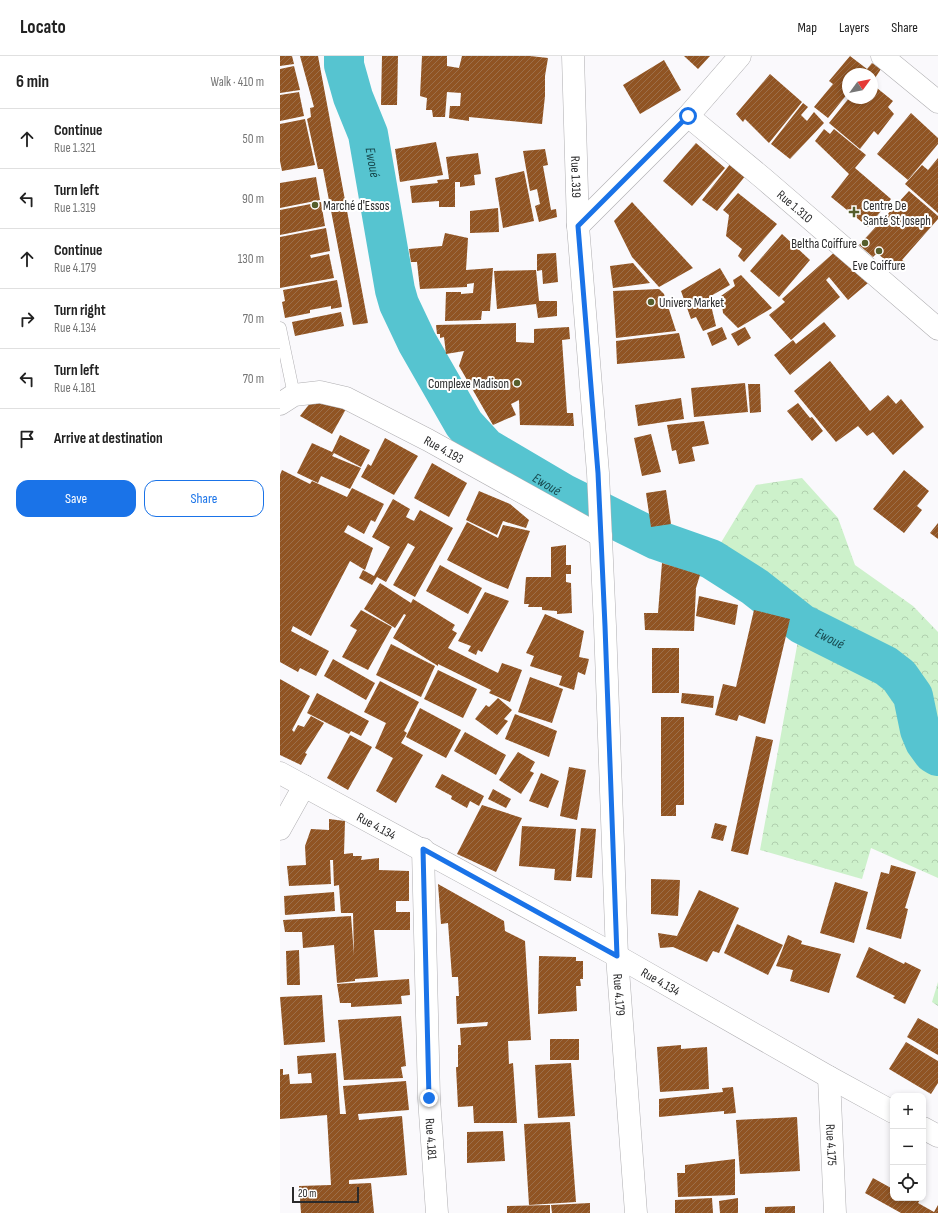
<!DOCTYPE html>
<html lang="en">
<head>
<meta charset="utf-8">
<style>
  body { margin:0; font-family:"Sofia Sans Condensed",sans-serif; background:#f6f6f6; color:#222 }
  .controls { position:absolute; right:12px; bottom:12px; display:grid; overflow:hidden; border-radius:8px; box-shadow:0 2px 6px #0003 }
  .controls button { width:36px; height:36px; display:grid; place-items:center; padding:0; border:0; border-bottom:1px solid #e0e0e0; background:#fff; color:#222; font:20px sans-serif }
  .compass { position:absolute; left:562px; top:12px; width:36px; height:36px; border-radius:50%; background:#fff; box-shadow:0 2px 6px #0003; rotate:57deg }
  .scale { position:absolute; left:12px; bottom:10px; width:67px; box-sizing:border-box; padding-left:4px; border:2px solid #2a2a2b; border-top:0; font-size:11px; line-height:14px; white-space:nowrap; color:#2a2a2b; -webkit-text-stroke:3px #fff; paint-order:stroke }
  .stop { position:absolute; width:12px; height:12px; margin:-9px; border:3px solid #1a73e8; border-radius:50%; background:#fff }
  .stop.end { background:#1a73e8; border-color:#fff; box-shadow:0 1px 4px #0008 }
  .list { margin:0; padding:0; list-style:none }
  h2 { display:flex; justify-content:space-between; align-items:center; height:52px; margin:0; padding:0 16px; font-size:17px }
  h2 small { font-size:13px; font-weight:400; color:#767676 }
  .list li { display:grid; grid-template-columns:26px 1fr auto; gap:12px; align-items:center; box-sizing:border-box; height:60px; padding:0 16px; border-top:1px solid #e0e0e0 }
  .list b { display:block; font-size:15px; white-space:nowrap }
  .list p { margin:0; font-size:13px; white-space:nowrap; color:#767676 }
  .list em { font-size:13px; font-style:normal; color:#767676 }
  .actions { display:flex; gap:8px; padding:12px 16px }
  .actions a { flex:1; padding:9px 0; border:1px solid #1a73e8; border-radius:12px; text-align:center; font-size:14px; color:#1a73e8 }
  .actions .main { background:#1a73e8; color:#fff }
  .icon { flex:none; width:22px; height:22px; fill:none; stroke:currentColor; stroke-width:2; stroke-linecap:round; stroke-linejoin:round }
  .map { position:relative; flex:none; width:658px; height:1157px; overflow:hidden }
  header { display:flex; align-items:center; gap:24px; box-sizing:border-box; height:56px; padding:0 20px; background:#fff; border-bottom:1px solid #e0e0e0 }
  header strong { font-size:19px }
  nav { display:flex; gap:22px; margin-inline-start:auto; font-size:14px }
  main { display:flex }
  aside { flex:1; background:#fff }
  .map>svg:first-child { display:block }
  .forest { fill:url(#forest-crowns) }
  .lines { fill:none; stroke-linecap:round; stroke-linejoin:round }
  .river { stroke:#56c4d0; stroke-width:40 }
  .building { fill:url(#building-hatch) }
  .lane-casing { stroke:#afaeb1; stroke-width:13 }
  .street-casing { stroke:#afaeb1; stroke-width:23 }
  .secondary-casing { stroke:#afaeb1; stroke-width:23 }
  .lane { stroke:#fff; stroke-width:12 }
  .street { stroke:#fff; stroke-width:22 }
  .secondary { stroke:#fff; stroke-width:22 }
  .route { stroke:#1a73e8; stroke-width:5 }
  .poi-dot { fill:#565e2c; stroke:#fff; stroke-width:1.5 }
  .labels { text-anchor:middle; stroke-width:4; stroke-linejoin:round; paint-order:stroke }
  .street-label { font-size:13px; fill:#2a2a2b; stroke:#fff }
  .poi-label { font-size:13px; fill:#2a2a2b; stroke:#fff; text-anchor:start }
  .water-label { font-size:14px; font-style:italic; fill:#17494e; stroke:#fff }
</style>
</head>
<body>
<header>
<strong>Locato</strong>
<nav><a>Map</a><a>Layers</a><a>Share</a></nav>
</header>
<main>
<aside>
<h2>6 min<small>Walk · 410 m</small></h2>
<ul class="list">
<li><svg class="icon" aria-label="ahead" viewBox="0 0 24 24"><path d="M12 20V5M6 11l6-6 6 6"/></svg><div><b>Continue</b><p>Rue 1.321</p></div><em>50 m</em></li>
<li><svg class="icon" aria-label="left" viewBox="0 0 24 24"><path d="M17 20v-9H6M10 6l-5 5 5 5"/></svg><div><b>Turn left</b><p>Rue 1.319</p></div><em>90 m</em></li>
<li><svg class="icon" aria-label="ahead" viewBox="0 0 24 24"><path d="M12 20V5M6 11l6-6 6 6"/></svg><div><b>Continue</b><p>Rue 4.179</p></div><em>130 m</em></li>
<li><svg class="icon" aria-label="right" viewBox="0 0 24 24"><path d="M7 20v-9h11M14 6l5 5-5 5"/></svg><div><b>Turn right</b><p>Rue 4.134</p></div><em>70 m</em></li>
<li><svg class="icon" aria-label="left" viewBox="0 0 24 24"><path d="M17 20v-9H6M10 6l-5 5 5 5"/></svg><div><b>Turn left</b><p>Rue 4.181</p></div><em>70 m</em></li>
<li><svg class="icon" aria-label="arrive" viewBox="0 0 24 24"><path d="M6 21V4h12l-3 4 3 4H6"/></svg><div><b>Arrive at destination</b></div></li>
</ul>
<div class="actions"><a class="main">Save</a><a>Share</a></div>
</aside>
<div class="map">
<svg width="658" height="1157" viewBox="0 0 658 1157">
  <defs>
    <pattern id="forest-crowns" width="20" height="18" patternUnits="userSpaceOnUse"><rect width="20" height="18" fill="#cdf1cb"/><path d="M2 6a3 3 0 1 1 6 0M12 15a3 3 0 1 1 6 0" fill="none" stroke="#b0cfae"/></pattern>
    <pattern id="building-hatch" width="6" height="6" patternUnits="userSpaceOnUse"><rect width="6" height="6" fill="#905423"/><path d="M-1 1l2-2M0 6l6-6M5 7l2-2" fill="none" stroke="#9c6f4a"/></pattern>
  </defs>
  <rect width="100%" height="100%" fill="#faf9fc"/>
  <g class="forest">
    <path d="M 522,422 L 558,462 L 575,509 L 633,550 L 658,576 L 658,822 L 591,792 L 582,823 L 480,794 L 521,568 L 475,531 L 431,503 L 476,429 Z"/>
    <path d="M 658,926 L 658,950 L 652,946 Z"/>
  </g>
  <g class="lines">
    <path class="river" id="s1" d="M 64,0 L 64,9 L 73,41 L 88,78 L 115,234 L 119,248 L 137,286 L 184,368 L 206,392 L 284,438 L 377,484 L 431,503 L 475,531 L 522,568 L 606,610 L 619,620 L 633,640 L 640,674 L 645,686 L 653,697 L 658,700"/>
  </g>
  <g class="building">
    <path d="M 0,0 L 12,0 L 14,8 L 0,10 Z"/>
    <path d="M 20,0 L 38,0 L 88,267 L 73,269 L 43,113 L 38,113 L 27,63 L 31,61 L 30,52 L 34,51 Z"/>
    <path d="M 102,0 L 118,0 L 117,49 L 101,49 Z"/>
    <path d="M 142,0 L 167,0 L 167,10 L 179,12 L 182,0 L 250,0 L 268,2 L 265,20 L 265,40 L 262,68 L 189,61 L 189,65 L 169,62 L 170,50 L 180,50 L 181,37 L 167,36 L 165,61 L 153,61 L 152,54 L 146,54 L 147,42 L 140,40 Z"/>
    <path d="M 404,0 L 430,0 L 418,13 Z"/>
    <path d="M 570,0 L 587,13 L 592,7 L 601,13 L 593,25 L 592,18 L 568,18 L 568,37 L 548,62 L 534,51 L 553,28 L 549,25 Z"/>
    <path d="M 384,4 L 401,34 L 360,58 L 343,29 Z"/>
    <path d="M 14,10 L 20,34 L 0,37 L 0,13 Z"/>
    <path d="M 490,18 L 522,46 L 489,87 L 465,63 L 463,66 L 456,58 Z"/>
    <path d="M 592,28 L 613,45 L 608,51 L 614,58 L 598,79 L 594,75 L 580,93 L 549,67 L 569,42 L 592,42 Z"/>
    <path d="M 19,36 L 24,60 L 0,65 L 0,39 Z"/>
    <path d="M 523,47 L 528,51 L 521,59 L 527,65 L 534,56 L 544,67 L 510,103 L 491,88 Z"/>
    <path d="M 631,57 L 658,82 L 658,88 L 628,124 L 597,98 Z"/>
    <path d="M 25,63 L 35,109 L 2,115 L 0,105 L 0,68 Z"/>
    <path d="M 544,73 L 550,78 L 554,73 L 586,99 L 575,112 L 611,143 L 588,171 L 551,141 L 569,118 L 535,85 Z"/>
    <path d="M 156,86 L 163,119 L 120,126 L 115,93 Z"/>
    <path d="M 416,87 L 445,112 L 412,150 L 383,125 Z"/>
    <path d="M 265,93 L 268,109 L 263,110 L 271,154 L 276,153 L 277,161 L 259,166 L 255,150 L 260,148 L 257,133 L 250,135 L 243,95 Z"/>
    <path d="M 198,97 L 201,118 L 194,119 L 195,129 L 180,131 L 180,126 L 175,126 L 175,151 L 159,151 L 159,145 L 132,147 L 130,130 L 158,127 L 157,124 L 169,123 L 166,101 Z"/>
    <path d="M 658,102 L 658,157 L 625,128 L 642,109 L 648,114 Z"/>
    <path d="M 451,107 L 466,119 L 437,155 L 422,144 Z"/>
    <path d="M 244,115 L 254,165 L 223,172 L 215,122 Z"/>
    <path d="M 36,121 L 40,144 L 0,152 L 0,127 Z"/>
    <path d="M 629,135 L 658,160 L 658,163 L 622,204 L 625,206 L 617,214 L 597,197 L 593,201 L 579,189 Z"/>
    <path d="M 458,137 L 497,168 L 464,206 L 458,200 L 462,193 L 446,180 L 449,159 L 443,154 Z"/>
    <path d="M 41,146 L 45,170 L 0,179 L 0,154 Z"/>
    <path d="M 352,146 L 413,212 L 379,231 L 352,201 L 334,165 Z"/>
    <path d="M 218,152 L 219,176 L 190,177 L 190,155 Z"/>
    <path d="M 46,172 L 50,195 L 30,199 L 31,202 L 49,198 L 54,222 L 0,232 L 0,181 Z"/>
    <path d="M 165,177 L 188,182 L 186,214 L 213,212 L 210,255 L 202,255 L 201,264 L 165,265 L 166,236 L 181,236 L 181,238 L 193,237 L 194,227 L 187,228 L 187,231 L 140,233 L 137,206 L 131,206 L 129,193 L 162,190 Z"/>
    <path d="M 502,178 L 530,204 L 499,241 L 470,215 Z"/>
    <path d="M 558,193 L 588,227 L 568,244 L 549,221 L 546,224 L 560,241 L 511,284 L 489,259 L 505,246 L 502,243 Z"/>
    <path d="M 276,197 L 278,226 L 263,228 L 262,214 L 257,215 L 257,198 Z"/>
    <path d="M 353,207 L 370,227 L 333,232 L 330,210 Z"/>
    <path d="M 440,212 L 450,229 L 429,241 L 436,270 L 423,275 L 416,261 L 411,263 L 401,235 Z"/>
    <path d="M 256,214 L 259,245 L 277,245 L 277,260 L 258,262 L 256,248 L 217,253 L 214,215 Z"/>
    <path d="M 461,219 L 492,252 L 458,272 L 443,257 L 441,240 L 455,230 L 453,224 Z"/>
    <path d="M 57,224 L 62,251 L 51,253 L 51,250 L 30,254 L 30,257 L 5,262 L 2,246 L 5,245 L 3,234 Z"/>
    <path d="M 379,233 L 384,238 L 396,275 L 336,282 L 333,235 Z"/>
    <path d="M 61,256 L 64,270 L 15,280 L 12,266 Z"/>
    <path d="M 544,266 L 556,280 L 510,319 L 494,299 L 513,284 L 516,288 Z"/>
    <path d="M 236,267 L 236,286 L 254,287 L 254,273 L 289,271 L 290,283 L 282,284 L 287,357 L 293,357 L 294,370 L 240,369 L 239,344 L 231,348 L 236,359 L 213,369 L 179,310 L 184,295 L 166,298 L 164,281 L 160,282 L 160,278 L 157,278 L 156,269 Z"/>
    <path d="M 442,271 L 447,283 L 432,290 L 427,277 Z"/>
    <path d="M 465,271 L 471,282 L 458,290 L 451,278 Z"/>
    <path d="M 399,277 L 405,302 L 337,308 L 336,285 Z"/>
    <path d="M 550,305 L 590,355 L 608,339 L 616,348 L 621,343 L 644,371 L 613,399 L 593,376 L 587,380 L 578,370 L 556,386 L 514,335 Z"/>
    <path d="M 465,327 L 468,356 L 414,361 L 411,332 Z"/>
    <path d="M 468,328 L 480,328 L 481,356 L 470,357 Z"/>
    <path d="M 37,338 L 66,353 L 52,378 L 20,360 Z"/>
    <path d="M 401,342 L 404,363 L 358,370 L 355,349 Z"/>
    <path d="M 518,347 L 530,362 L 532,361 L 543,375 L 532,385 L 507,355 Z"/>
    <path d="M 424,365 L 429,388 L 412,391 L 415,405 L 399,408 L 396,394 L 392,395 L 387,369 Z"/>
    <path d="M 371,378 L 381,416 L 362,420 L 354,382 Z"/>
    <path d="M 60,379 L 90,394 L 81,411 L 54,397 L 52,400 L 81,412 L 70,433 L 41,420 L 38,427 L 17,417 L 32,387 L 52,396 Z"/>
    <path d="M 105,382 L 138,400 L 114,439 L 81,421 L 88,408 L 91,410 Z"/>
    <path d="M 152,407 L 187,427 L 169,461 L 134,442 Z"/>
    <path d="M 2,414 L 30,428 L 32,425 L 67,441 L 72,432 L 104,448 L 95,466 L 91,464 L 84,478 L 68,469 L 64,476 L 93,492 L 85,514 L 70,505 L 31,580 L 13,570 L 11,575 L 49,595 L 36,620 L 20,612 L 18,616 L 0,606 L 0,419 Z"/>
    <path d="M 624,414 L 649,435 L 637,450 L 642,454 L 624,477 L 593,453 Z"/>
    <path d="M 386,434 L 391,468 L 371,471 L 366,437 Z"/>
    <path d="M 199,435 L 230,448 L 249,464 L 246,472 L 223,465 L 217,479 L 186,464 Z"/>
    <path d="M 113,443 L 130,453 L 126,461 L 134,465 L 140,454 L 173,472 L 135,541 L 113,529 L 135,491 L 128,487 L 106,526 L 97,521 L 92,529 L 79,522 L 83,514 L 94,520 L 110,491 L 92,481 Z"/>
    <path d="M 187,466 L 218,482 L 223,469 L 250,475 L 228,533 L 206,524 L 167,504 Z"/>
    <path d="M 658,467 L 658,483 L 650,477 Z"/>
    <path d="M 286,489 L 286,509 L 291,509 L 291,518 L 286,518 L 286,526 L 291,527 L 292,557 L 277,558 L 277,555 L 262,554 L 262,551 L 248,551 L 249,548 L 244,548 L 246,521 L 271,521 L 271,491 Z"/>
    <path d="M 382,507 L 420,519 L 416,532 L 414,575 L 365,574 L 364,557 L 378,557 Z"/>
    <path d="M 160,509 L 202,532 L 188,558 L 146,535 Z"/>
    <path d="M 100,527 L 131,547 L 133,543 L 175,569 L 172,574 L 177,577 L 168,592 L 218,617 L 222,607 L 242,614 L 230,646 L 209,637 L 211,634 L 158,608 L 158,610 L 113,582 L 126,559 L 124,558 L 115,572 L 84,553 Z"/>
    <path d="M 205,536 L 229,545 L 202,596 L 198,594 L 196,599 L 188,595 L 191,590 L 178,585 Z"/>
    <path d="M 419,540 L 458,549 L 455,569 L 416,560 Z"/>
    <path d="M 81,554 L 112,571 L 88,614 L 62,601 L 77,574 L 70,570 Z"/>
    <path d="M 474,554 L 510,563 L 485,668 L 459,659 L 457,665 L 435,659 L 443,628 L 456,631 Z"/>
    <path d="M 265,558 L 304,575 L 299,601 L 309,603 L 305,619 L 298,616 L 294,634 L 279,629 L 282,620 L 250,610 L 254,600 L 246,597 Z"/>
    <path d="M 111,588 L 155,610 L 141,641 L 96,619 Z"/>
    <rect x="372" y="592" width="27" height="45"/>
    <path d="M 53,603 L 95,627 L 86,644 L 44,620 Z"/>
    <path d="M 158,614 L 197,633 L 183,662 L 144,643 Z"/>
    <path d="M 250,621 L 283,633 L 272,667 L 238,656 Z"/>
    <path d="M 0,623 L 30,640 L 12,674 L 14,676 L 18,669 L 24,671 L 31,660 L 44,667 L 25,697 L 27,698 L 21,709 L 0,699 Z"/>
    <path d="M 100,625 L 139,646 L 124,675 L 127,677 L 121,687 L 143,699 L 116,747 L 96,735 L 113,702 L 95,692 L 106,667 L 84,656 Z"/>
    <path d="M 37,637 L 89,665 L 81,680 L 71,675 L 69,678 L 27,657 Z"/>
    <path d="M 402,637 L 434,640 L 433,652 L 401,647 Z"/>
    <path d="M 218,642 L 232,654 L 224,663 L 228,665 L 217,679 L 195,663 L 206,649 L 209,651 Z"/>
    <path d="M 140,652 L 181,674 L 166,702 L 126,681 Z"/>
    <path d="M 235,658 L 277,675 L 269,701 L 225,683 Z"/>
    <path d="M 381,661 L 404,661 L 404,749 L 396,749 L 396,760 L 381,760 Z"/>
    <path d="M 185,676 L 226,699 L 216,719 L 174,695 Z"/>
    <path d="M 70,679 L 92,691 L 68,734 L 47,722 Z"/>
    <path d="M 476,680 L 493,684 L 468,799 L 451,795 Z"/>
    <path d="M 238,696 L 255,706 L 250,715 L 254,717 L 241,738 L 219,724 Z"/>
    <path d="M 289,711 L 306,714 L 297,764 L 280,760 Z"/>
    <path d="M 261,717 L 279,725 L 268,752 L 249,745 Z"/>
    <path d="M 162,718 L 204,740 L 199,750 L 190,745 L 187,752 L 171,743 L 172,740 L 155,731 Z"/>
    <path d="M 213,733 L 231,743 L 226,752 L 208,743 Z"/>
    <path d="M 202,749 L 242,762 L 216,816 L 177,798 Z"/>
    <path d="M 49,763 L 65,765 L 64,798 L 73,797 L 73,800 L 82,800 L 81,804 L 99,802 L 99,814 L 129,815 L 129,845 L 116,845 L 116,856 L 130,856 L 130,874 L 94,874 L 98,921 L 75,923 L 75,925 L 57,927 L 54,889 L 23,892 L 22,876 L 5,876 L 3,864 L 71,860 L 74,899 L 73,857 L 61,857 L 59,829 L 54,830 L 53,804 L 50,804 L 51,828 L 9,830 L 7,810 L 26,809 L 25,790 L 31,773 L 49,774 Z"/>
    <path d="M 435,767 L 447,770 L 443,785 L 431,782 Z"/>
    <path d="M 242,770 L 296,773 L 291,825 L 274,824 L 275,813 L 239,810 Z"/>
    <path d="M 301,772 L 316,773 L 312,822 L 296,821 Z"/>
    <path d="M 611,809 L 636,816 L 625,852 L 628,853 L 621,883 L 586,873 L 601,816 L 609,818 Z"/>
    <path d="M 371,823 L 400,824 L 398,860 L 371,858 Z"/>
    <path d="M 555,826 L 588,836 L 574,887 L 540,877 Z"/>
    <path d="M 158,828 L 224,865 L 225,875 L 245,885 L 251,984 L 228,985 L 229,1008 L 233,1007 L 237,1067 L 194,1067 L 193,1050 L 178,1051 L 176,1011 L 178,1011 L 178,989 L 181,989 L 180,972 L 207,970 L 208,966 L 177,968 L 176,940 L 179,940 L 178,921 L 172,921 L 168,867 L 161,868 Z"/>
    <path d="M 419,834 L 459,852 L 439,897 L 433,895 L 427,906 L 393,891 L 380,892 L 378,877 L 397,880 Z"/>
    <path d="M 54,836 L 55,855 L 5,859 L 4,840 Z"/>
    <path d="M 457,868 L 503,889 L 488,919 L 444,897 Z"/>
    <path d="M 508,879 L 522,885 L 521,888 L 561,898 L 549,937 L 510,925 L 513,914 L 496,910 Z"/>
    <path d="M 589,891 L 624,908 L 625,906 L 641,914 L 625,948 L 613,942 L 615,940 L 576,921 Z"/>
    <path d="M 19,894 L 20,929 L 7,929 L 6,895 Z"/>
    <path d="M 259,900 L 296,901 L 296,905 L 303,905 L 303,923 L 300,923 L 301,930 L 296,930 L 297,955 L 258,958 Z"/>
    <path d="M 129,923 L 130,939 L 121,940 L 122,948 L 71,951 L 71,947 L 60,947 L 57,928 Z"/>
    <path d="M 42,939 L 45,986 L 4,989 L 0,941 Z"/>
    <path d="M 121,960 L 126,1010 L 121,1011 L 123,1022 L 64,1024 L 58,964 Z"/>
    <path d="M 638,962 L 658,973 L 658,999 L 627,981 Z"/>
    <rect x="270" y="983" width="29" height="21"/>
    <path d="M 626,986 L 658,1005 L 658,1027 L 651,1038 L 609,1013 Z"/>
    <path d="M 401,989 L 401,993 L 427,991 L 429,1033 L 380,1036 L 377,991 Z"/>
    <path d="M 56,997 L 60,1058 L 66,1058 L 63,1030 L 126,1025 L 129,1054 L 78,1058 L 79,1064 L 122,1060 L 127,1119 L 69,1124 L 69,1128 L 91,1127 L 94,1157 L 21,1157 L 19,1130 L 51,1129 L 47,1059 L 0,1063 L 0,1013 L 3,1013 L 3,1019 L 9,1018 L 10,1028 L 32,1027 L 31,1017 L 18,1018 L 17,1000 Z"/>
    <path d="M 291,1007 L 295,1060 L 258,1062 L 255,1009 Z"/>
    <path d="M 453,1031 L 456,1057 L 444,1058 L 444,1055 L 379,1061 L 379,1043 L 443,1036 L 442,1032 Z"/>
    <path d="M 517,1061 L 520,1115 L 460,1118 L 456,1064 Z"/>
    <path d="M 290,1066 L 296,1146 L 249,1149 L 244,1068 Z"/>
    <path d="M 223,1075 L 225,1105 L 187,1107 L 187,1076 Z"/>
    <path d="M 455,1103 L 455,1139 L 398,1141 L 397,1117 L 405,1117 L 405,1109 Z"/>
    <path d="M 593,1122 L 611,1132 L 613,1128 L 613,1142 L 641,1142 L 638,1147 L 654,1156 L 658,1149 L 658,1157 L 621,1157 L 585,1137 Z"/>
    <path d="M 432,1142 L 433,1157 L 395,1157 L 395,1144 Z"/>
    <path d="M 458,1142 L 458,1157 L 440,1157 L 439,1145 Z"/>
    <path d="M 310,1147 L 310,1157 L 272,1157 L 271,1149 Z"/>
    <path d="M 270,1149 L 270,1157 L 227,1157 L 227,1150 Z"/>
    <path d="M 515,1150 L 515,1157 L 485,1157 L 485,1151 Z"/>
  </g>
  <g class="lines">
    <defs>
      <path id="lane" d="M 0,272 L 14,339"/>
      <g id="street">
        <path d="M 602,0 L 658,46"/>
        <path id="s2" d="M 408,60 L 484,123 L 658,273"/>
        <path d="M 298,170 L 408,60 L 460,0"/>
        <path id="s3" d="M 0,348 L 14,339 L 40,336 L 66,342 L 148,384 L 321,480"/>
        <path id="s4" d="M 0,717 L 337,900 L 549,1021 L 613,1056"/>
        <path d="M 0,773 L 24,730"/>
        <path id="s5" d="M 143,793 L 149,1042 L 157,1157"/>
        <path id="s6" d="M 549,1021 L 555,1157"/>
        <path d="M 643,1072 L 658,1080"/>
      </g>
      <g id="secondary">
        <path id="s7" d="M 293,0 L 298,170 L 318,417 L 325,570 L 337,900 L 356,1157"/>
      </g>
    </defs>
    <use href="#lane" class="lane-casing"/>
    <use href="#street" class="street-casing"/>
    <use href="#secondary" class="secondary-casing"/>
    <use href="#lane" class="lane"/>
    <use href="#street" class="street"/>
    <use href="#secondary" class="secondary"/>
  </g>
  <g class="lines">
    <path class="route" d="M 149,1042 L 143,793 L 337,900 L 325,570 L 318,417 L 298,170 L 408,60"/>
  </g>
  <g class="poi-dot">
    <circle cx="35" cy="149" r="4"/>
    <path d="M572 150h4v4h4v4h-4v4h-4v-4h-4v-4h4z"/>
    <circle cx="585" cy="187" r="4"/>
    <circle cx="599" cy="195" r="4"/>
    <circle cx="371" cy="246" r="4"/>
    <circle cx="237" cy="327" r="4"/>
  </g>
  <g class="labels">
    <g class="street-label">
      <text dy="5" stroke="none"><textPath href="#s7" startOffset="121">Rue 1.319</textPath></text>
      <text dy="5" stroke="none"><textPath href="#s2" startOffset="140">Rue 1.310</textPath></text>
      <text dy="5" stroke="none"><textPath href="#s3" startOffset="180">Rue 4.193</textPath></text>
      <text dy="5" stroke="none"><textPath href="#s4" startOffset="110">Rue 4.134</textPath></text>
      <text dy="5" stroke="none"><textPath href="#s4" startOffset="434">Rue 4.134</textPath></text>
      <text dy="5" stroke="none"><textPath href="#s7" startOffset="940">Rue 4.179</textPath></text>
      <text dy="5" stroke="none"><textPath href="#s5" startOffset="290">Rue 4.181</textPath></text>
      <text dy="5" stroke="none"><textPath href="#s6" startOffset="68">Rue 4.175</textPath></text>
    </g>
    <g class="poi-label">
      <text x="43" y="154">Marché d'Essos</text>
      <text x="583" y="154">Centre De<tspan x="583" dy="15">Santé St Joseph</tspan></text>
      <text x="577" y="192" text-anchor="end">Beltha Coiffure</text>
      <text x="599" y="214" text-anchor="middle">Eve Coiffure</text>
      <text x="379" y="251">Univers Market</text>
      <text x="229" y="332" text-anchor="end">Complexe Madison</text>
    </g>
    <g class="water-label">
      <text dy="5" stroke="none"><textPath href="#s1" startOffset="111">Ewoué</textPath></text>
      <text dy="5" stroke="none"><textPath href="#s1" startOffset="495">Ewoué</textPath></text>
      <text dy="5" stroke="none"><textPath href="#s1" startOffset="819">Ewoué</textPath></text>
    </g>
  </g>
</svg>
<div class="controls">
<button>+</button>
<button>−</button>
<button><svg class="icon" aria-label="locate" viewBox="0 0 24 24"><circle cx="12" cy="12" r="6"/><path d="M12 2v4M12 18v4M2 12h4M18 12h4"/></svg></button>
</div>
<svg class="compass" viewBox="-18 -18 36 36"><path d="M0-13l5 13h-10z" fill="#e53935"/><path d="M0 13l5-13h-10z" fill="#767676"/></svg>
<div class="scale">20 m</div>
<div class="stop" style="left:408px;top:60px"></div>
<div class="stop end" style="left:149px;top:1042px"></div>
</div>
</main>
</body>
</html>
